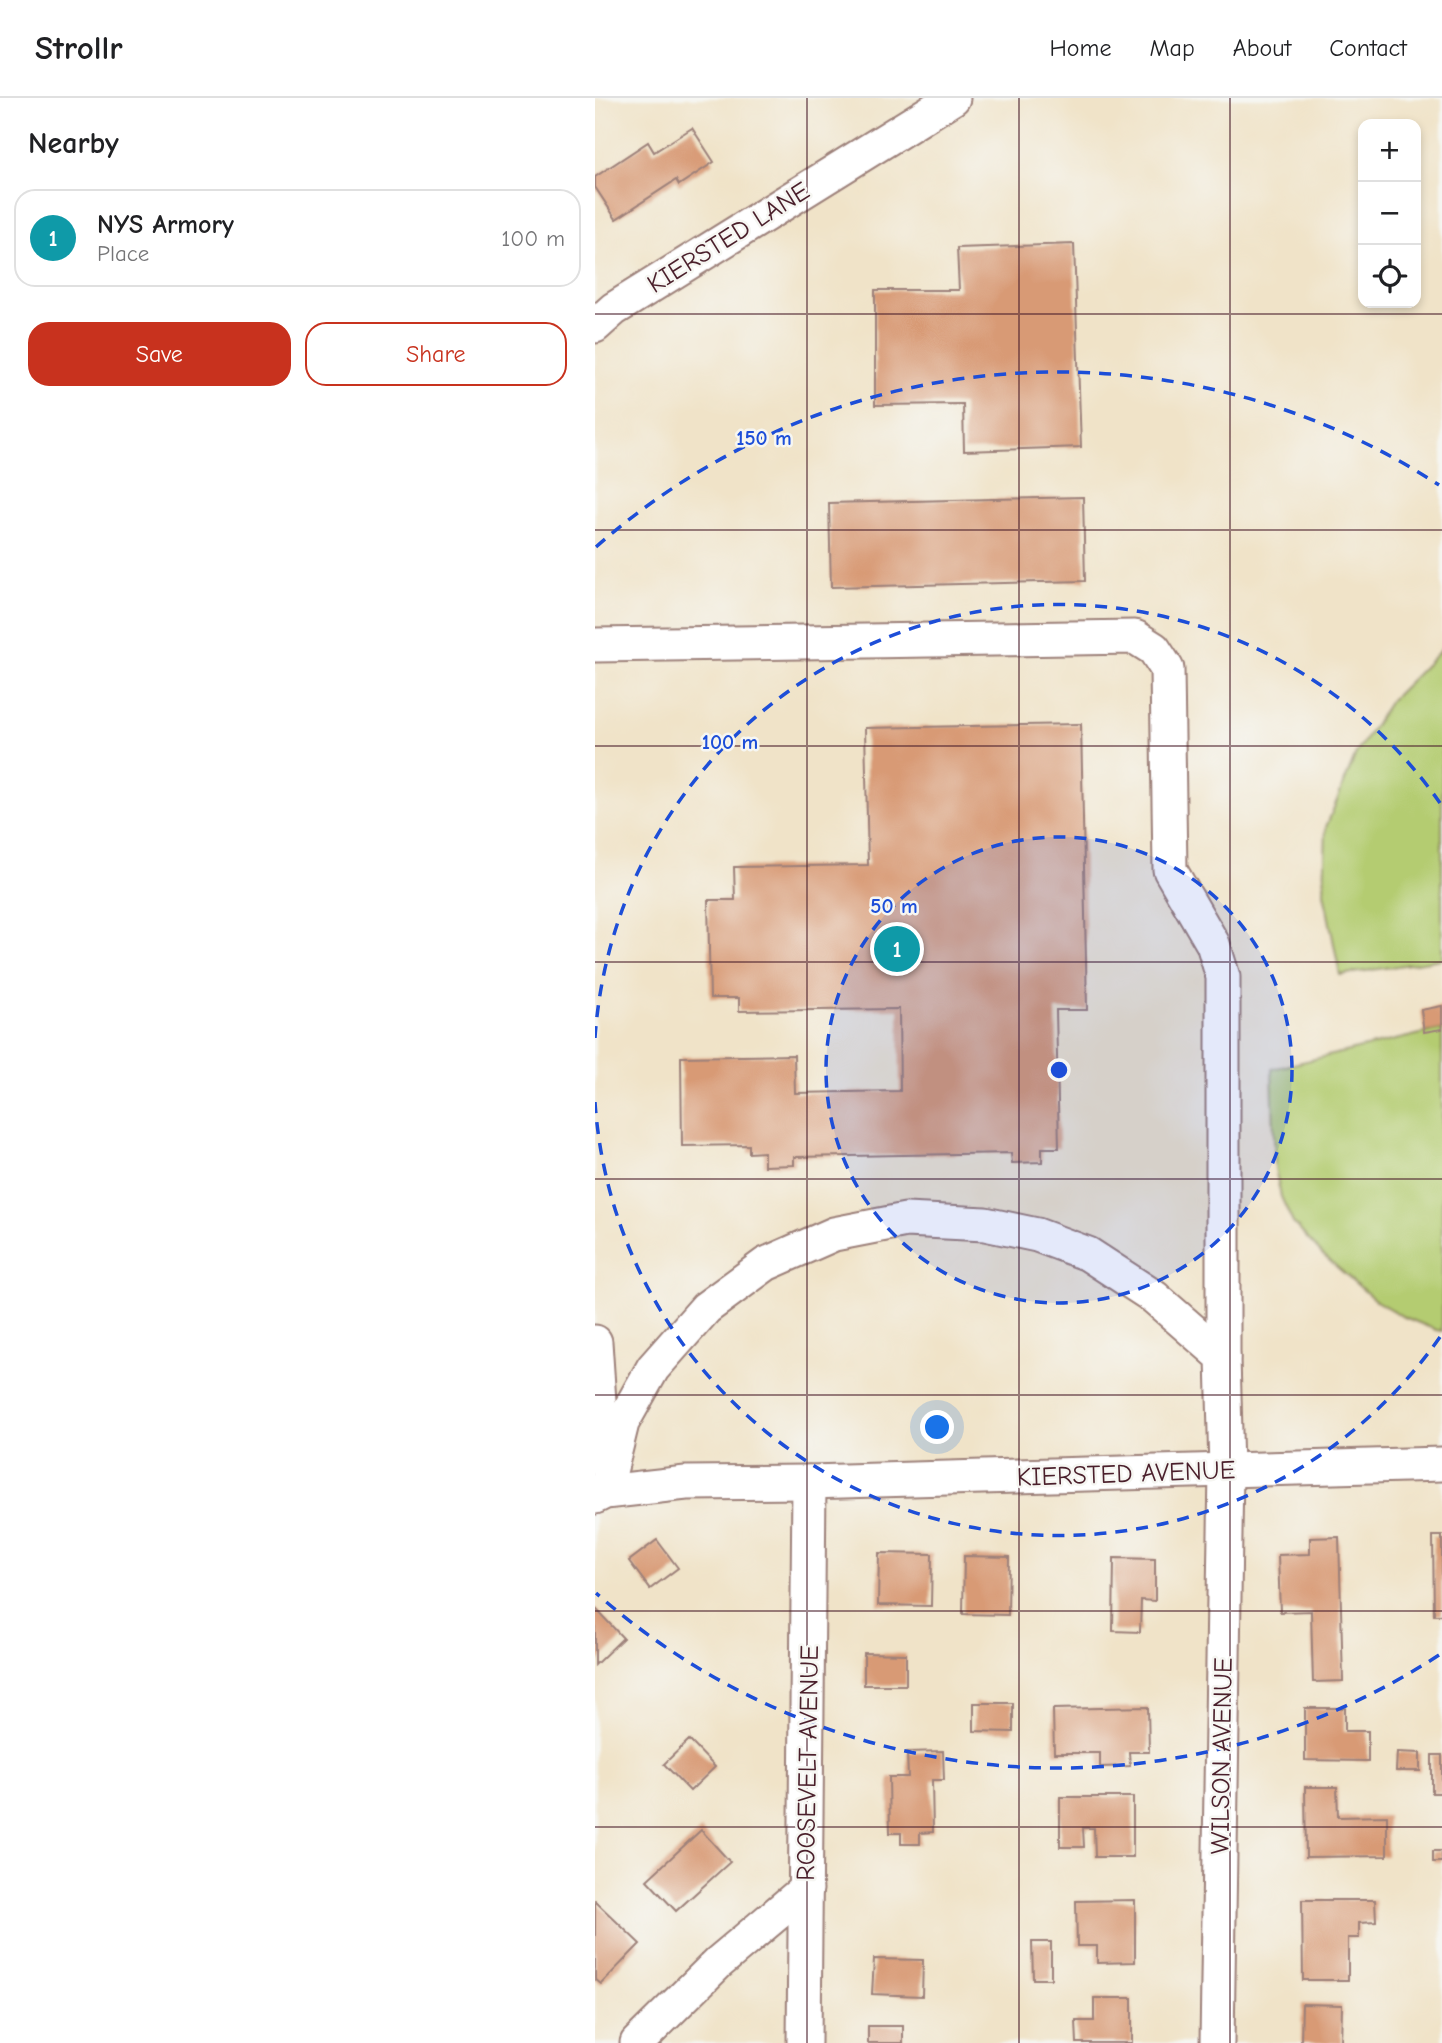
<!DOCTYPE html>
<html lang="en">
<head>
<meta charset="utf-8">
<style>
  body { margin:0; font-family:"Comic Neue",sans-serif; background:#f2f2f2; color:#202124 }
  .controls { position:absolute; right:21px; top:21px; display:grid; overflow:hidden; border-radius:14px; box-shadow:0 4px 10px #0003 }
  .controls button { width:63px; height:63px; display:grid; place-items:center; padding:0; border:0; border-bottom:2px solid #e0e0e0; background:#fff; color:#202124; font:35px sans-serif }
  .you { position:absolute; left:343px; top:1330px; width:24px; height:24px; margin:-18px; border:5px solid #fff; border-radius:50%; background:#1a73e8; box-shadow:0 0 0 10px #1a73e833 }
  .badge { display:grid; place-items:center; width:46px; height:46px; border-radius:50%; background:#c8321e; color:#fff; font-size:23px; font-weight:700 }
  .pin { position:absolute; translate:-50% -50%; border:4px solid #fff; box-shadow:0 2px 7px #0006 }
  .list { margin:0; padding:0; list-style:none }
  h2 { display:flex; justify-content:space-between; align-items:center; height:91px; margin:0; padding:0 28px; font-size:30px }
  h2 small { font-size:23px; font-weight:400; color:#757577 }
  .list li { display:grid; grid-template-columns:46px 1fr auto; gap:21px; align-items:center; box-sizing:border-box; height:98px; margin:0 14px 14px; padding:0 14px; border:2px solid #e0e0e0; border-radius:21px }
  .list b { display:block; font-size:26px; white-space:nowrap }
  .list p { margin:0; font-size:23px; white-space:nowrap; color:#757577 }
  .list em { font-size:23px; font-style:normal; color:#757577 }
  .actions { display:flex; gap:14px; padding:21px 28px }
  .actions a { flex:1; padding:16px 0; border:2px solid #c8321e; border-radius:21px; text-align:center; font-size:24px; color:#c8321e }
  .actions .main { background:#c8321e; color:#fff }
  .icon { flex:none; width:38px; height:38px; fill:none; stroke:currentColor; stroke-width:2; stroke-linecap:round; stroke-linejoin:round }
  .map { position:relative; flex:none; width:847px; height:1945px; overflow:hidden }
  header { display:flex; align-items:center; gap:42px; box-sizing:border-box; height:98px; padding:0 35px; background:#fff; border-bottom:2px solid #e0e0e0 }
  header strong { font-size:33px }
  nav { display:flex; gap:38px; margin-inline-start:auto; font-size:24px }
  main { display:flex }
  aside { flex:1; background:#fff }
  .map>svg:first-child { display:block }
  .green { fill:#b4cc71; stroke:#7f764e; stroke-width:2 }
  .building { fill:#d89a74 }
  .lines { fill:none; stroke-linecap:round; stroke-linejoin:round }
  .street-casing { stroke:#9d817a; stroke-width:37 }
  .street { stroke:#fff; stroke-width:33 }
  .grid { fill:none; stroke:#4a1f2b; stroke-width:2; stroke-opacity:0.55 }
  .ring { fill:none; stroke:#1d4ed8; stroke-width:3.5; stroke-dasharray:12 9 }
  .labels { text-anchor:middle; stroke-width:5; stroke-linejoin:round; paint-order:stroke }
  .street-label { font-size:26px; fill:#4a1f2b; stroke:#f6f6f2 }
  .centre { fill:#1d4ed8; stroke:#f6f6f2; stroke-width:3.5 }
  .ring-label { font-size:21px; text-anchor:middle; font-weight:bold; fill:#1d4ed8; stroke:#f6f6f2; stroke-width:5; stroke-linejoin:round; paint-order:stroke }
</style>
</head>
<body>
<header>
<strong>Strollr</strong>
<nav><a>Home</a><a>Map</a><a>About</a><a>Contact</a></nav>
</header>
<main>
<aside>
<h2>Nearby<small></small></h2>
<ul class="list">
<li><span class="badge" style="background:#0f9aa8">1</span><div><b>NYS Armory</b><p>Place</p></div><em>100 m</em></li>
</ul>
<div class="actions"><a class="main">Save</a><a>Share</a></div>
</aside>
<div class="map">
<svg width="847" height="1945" viewBox="0 0 847 1945">
  <rect width="100%" height="100%" fill="#f6f6f2"/>
  <filter id="ink" filterUnits="userSpaceOnUse"><feTurbulence type="fractalNoise" baseFrequency=".0143" numOctaves="2"/><feDisplacementMap in="SourceGraphic" scale="14" xChannelSelector="R" yChannelSelector="G"/><feConvolveMatrix kernelMatrix="1 2 1 2 8 2 1 2 1" color-interpolation-filters="sRGB"/></filter>
  <filter id="wash" filterUnits="userSpaceOnUse"><feTurbulence type="fractalNoise" baseFrequency=".00686" numOctaves="4" result="noise"/><feDisplacementMap in="SourceGraphic" scale="28" xChannelSelector="R" yChannelSelector="G"/><feGaussianBlur stdDeviation="1.57" result="paint"/><feColorMatrix in="noise" values="0 0 0 0 0 0 0 0 0 0 0 0 0 0 0 0 0 1.4 0 .05"/><feComposite in="paint" operator="in"/></filter>
  <g filter="url(#wash)">
    <rect width="100%" height="100%" fill="#f0e3c8"/>
    <g class="green">
      <path d="M 847,551 L 847,861 L 745,877 L 729,795 L 731,729 L 761,656 L 795,603 Z"/>
      <path d="M 847,931 L 847,1233 L 841,1232 L 807,1218 L 781,1203 L 727,1156 L 698,1125 L 686,1099 L 680,1070 L 677,971 Z"/>
    </g>
    <g id="blocks">
      <g class="building">
        <path d="M 97,30 L 119,64 L 84,87 L 81,82 L 21,121 L 0,89 L 0,79 L 53,44 L 59,54 Z"/>
        <path d="M 479,146 L 486,349 L 369,353 L 368,306 L 280,307 L 280,192 L 364,192 L 362,150 Z"/>
        <path d="M 488,399 L 490,483 L 236,489 L 234,405 Z"/>
        <path d="M 486,626 L 492,912 L 461,912 L 464,1050 L 447,1050 L 447,1064 L 417,1065 L 416,1055 L 199,1059 L 199,1067 L 169,1068 L 169,1054 L 154,1055 L 154,1047 L 87,1048 L 86,959 L 199,957 L 200,995 L 305,993 L 304,911 L 144,913 L 144,900 L 115,900 L 113,802 L 140,802 L 139,769 L 273,767 L 270,630 Z"/>
        <path d="M 847,908 L 847,931 L 829,934 L 826,912 Z"/>
        <path d="M 838,1438 L 847,1438 L 847,1517 L 839,1517 Z"/>
        <path d="M 744,1439 L 748,1583 L 718,1584 L 716,1513 L 685,1514 L 683,1457 L 715,1456 L 715,1440 Z"/>
        <path d="M 62,1442 L 83,1470 L 55,1491 L 34,1463 Z"/>
        <path d="M 284,1455 L 337,1456 L 336,1508 L 283,1507 Z"/>
        <path d="M 369,1458 L 414,1459 L 413,1517 L 368,1516 Z"/>
        <path d="M 519,1460 L 560,1461 L 560,1503 L 546,1502 L 545,1534 L 518,1533 Z"/>
        <path d="M 0,1510 L 28,1540 L 0,1567 Z"/>
        <path d="M 269,1555 L 311,1556 L 311,1587 L 269,1587 Z"/>
        <path d="M 379,1605 L 418,1605 L 418,1634 L 379,1633 Z"/>
        <path d="M 553,1609 L 554,1654 L 534,1654 L 535,1668 L 505,1669 L 505,1655 L 459,1655 L 458,1611 Z"/>
        <path d="M 710,1610 L 750,1610 L 750,1633 L 773,1633 L 773,1663 L 710,1662 Z"/>
        <path d="M 94,1642 L 120,1669 L 95,1693 L 69,1666 Z"/>
        <path d="M 348,1653 L 349,1682 L 337,1682 L 338,1734 L 325,1735 L 325,1746 L 306,1746 L 306,1735 L 295,1735 L 294,1679 L 313,1679 L 312,1654 Z"/>
        <path d="M 802,1654 L 825,1655 L 825,1673 L 801,1673 Z"/>
        <rect x="837" y="1657" width="10" height="38"/>
        <path d="M 710,1689 L 742,1689 L 743,1719 L 792,1718 L 792,1758 L 711,1759 Z"/>
        <path d="M 465,1699 L 538,1699 L 538,1759 L 500,1759 L 499,1730 L 488,1730 L 489,1749 L 465,1749 Z"/>
        <path d="M 106,1732 L 135,1764 L 81,1813 L 52,1782 Z"/>
        <rect x="838" y="1753" width="9" height="11"/>
        <path d="M 540,1802 L 540,1864 L 502,1865 L 502,1848 L 482,1848 L 481,1803 Z"/>
        <path d="M 707,1802 L 780,1802 L 781,1824 L 764,1825 L 764,1840 L 753,1840 L 753,1882 L 708,1882 Z"/>
        <path d="M 0,1803 L 45,1846 L 6,1886 L 0,1881 Z"/>
        <path d="M 437,1844 L 456,1844 L 456,1881 L 438,1881 Z"/>
        <path d="M 279,1861 L 328,1862 L 327,1898 L 277,1896 Z"/>
        <path d="M 499,1900 L 537,1900 L 537,1945 L 482,1945 L 481,1923 L 499,1923 Z"/>
        <path d="M 707,1906 L 747,1907 L 746,1945 L 706,1945 Z"/>
        <rect x="273" y="1928" width="35" height="17"/>
      </g>
    </g>
  </g>
  <g filter="url(#ink)">
    <use href="#blocks" fill-opacity="0" stroke="#9d817a" stroke-width="2"/>
    <g class="lines">
      <defs>
        <g id="street">
          <path d="M 0,228 L 19,211 L 358,0"/>
          <path d="M 0,547 L 540,539 L 559,551 L 572,571 L 575,772 L 618,846 L 628,879 L 628,1259"/>
          <path d="M 0,1244 L 8,1363"/>
          <path d="M 10,1394 L 27,1325 L 58,1270 L 111,1210 L 171,1166 L 239,1136 L 311,1122 L 390,1126 L 442,1137 L 493,1156 L 559,1199 L 628,1259 L 631,1372 L 622,1945"/>
          <path d="M 0,1399 L 10,1394 L 91,1385 L 214,1384 L 847,1366"/>
          <path d="M 42,1945 L 123,1865 L 211,1791"/>
          <path d="M 209,1945 L 214,1384"/>
        </g>
      </defs>
      <use href="#street" class="street-casing"/>
      <use href="#street" class="street"/>
    </g>
  </g>
  <path class="grid" d="M 212,0 L 212,1945M 424,0 L 424,1945M 635,0 L 635,1945M 0,216 L 847,216M 0,432 L 847,432M 0,648 L 847,648M 0,864 L 847,864M 0,1081 L 847,1081M 0,1297 L 847,1297M 0,1513 L 847,1513M 0,1729 L 847,1729"/>
  <circle cx="464" cy="972" r="233" fill="#1d4ed8" fill-opacity=".12"/>
  <g class="ring">
    <circle cx="464" cy="972" r="233"/>
    <path d="M845 1239A465 465 0 0 1 0 1004M0 940A465 465 0 0 1 845 705"/>
    <path d="M844 1557A698 698 0 0 1 1 1495M1 449A698 698 0 0 1 844 387"/>
  </g>
  <g class="labels">
    <g class="street-label">
      <text transform="translate(133 139) rotate(-32)" y="9">KIERSTED LANE</text>
      <text transform="translate(531 1375) rotate(-2)" y="9">KIERSTED AVENUE</text>
      <text transform="translate(626 1658) rotate(-89)" y="9">WILSON AVENUE</text>
      <text transform="translate(212 1665) rotate(-89)" y="9">ROOSEVELT AVENUE</text>
    </g>
  </g>
  <circle cx="464" cy="972" r="10" class="centre"/>
  <g class="ring-label">
    <text x="169" y="347">150 m</text>
    <text x="135" y="651">100 m</text>
    <text x="299" y="815">50 m</text>
  </g>
</svg>
<div class="controls">
<button>+</button>
<button>−</button>
<button><svg class="icon" aria-label="locate" viewBox="0 0 24 24"><circle cx="12" cy="12" r="6"/><path d="M12 2v4M12 18v4M2 12h4M18 12h4"/></svg></button>
</div>
<div class="you"></div>
<div class="pin badge" style="left:302px;top:851px;background:#0f9aa8">1</div>
</div>
</main>
</body>
</html>
